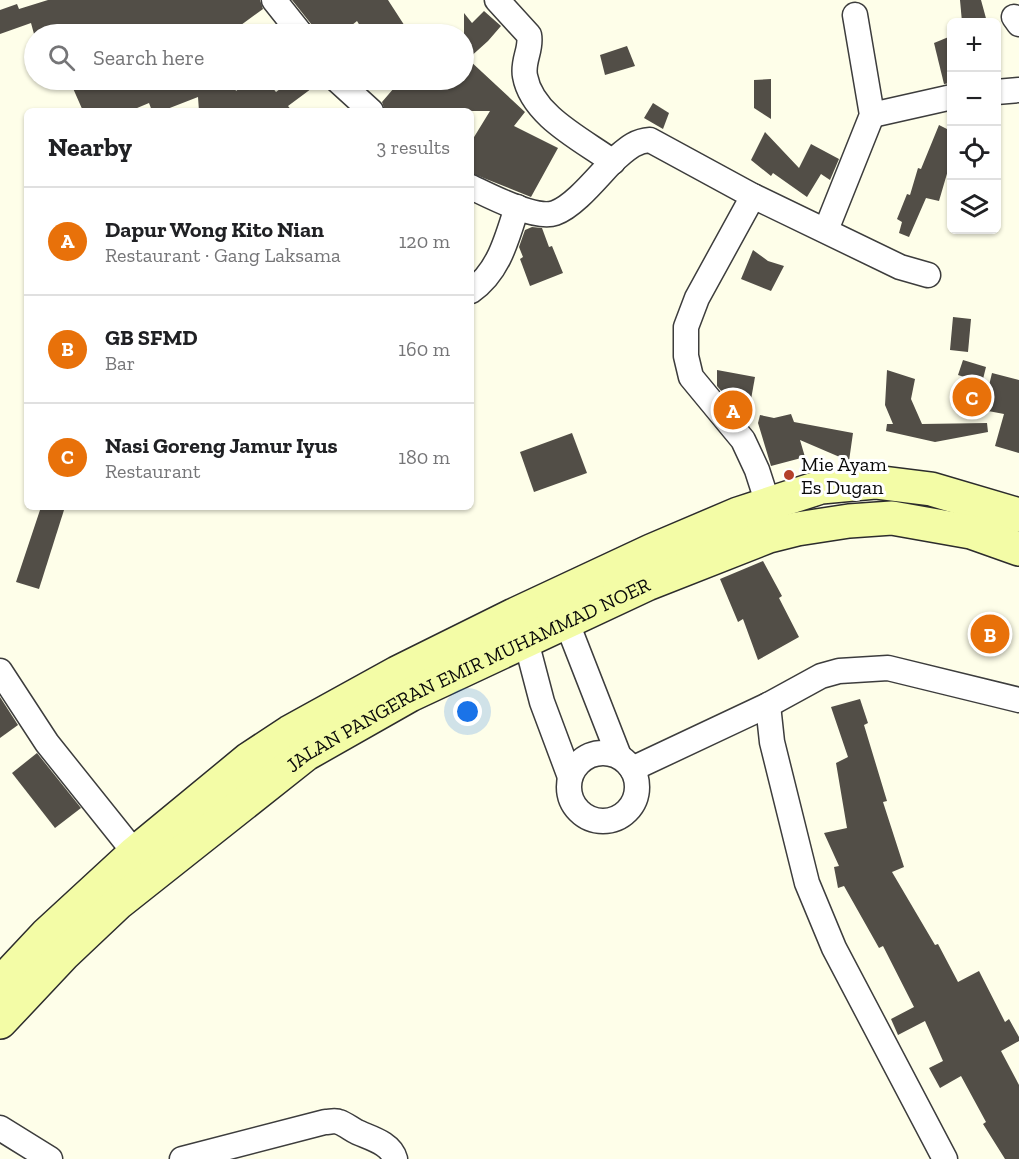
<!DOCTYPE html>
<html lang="en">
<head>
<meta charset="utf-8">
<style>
  body { margin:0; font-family:"Zilla Slab",serif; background:#f2f2f2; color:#202124 }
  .controls { position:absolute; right:18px; top:18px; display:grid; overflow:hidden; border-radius:9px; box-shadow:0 2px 4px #0004 }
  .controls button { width:54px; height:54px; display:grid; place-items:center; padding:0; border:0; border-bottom:2px solid #e0e0e0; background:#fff; color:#202124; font:30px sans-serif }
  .you { position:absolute; left:468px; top:712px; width:21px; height:21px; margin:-15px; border:4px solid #fff; border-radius:50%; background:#1a73e8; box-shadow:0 0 0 9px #1a73e833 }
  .badge { display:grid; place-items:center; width:39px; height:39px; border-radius:50%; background:#2563eb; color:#fff; font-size:20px; font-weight:700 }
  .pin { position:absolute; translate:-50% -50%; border:3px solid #fff; box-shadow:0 2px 6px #0006 }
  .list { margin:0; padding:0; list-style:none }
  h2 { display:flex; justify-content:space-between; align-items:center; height:78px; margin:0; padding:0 24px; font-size:26px }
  h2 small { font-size:20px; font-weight:400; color:#757577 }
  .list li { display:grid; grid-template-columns:39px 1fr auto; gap:18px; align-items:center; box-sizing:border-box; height:108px; padding:0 24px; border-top:2px solid #e0e0e0 }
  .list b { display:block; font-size:22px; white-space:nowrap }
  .list p { margin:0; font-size:20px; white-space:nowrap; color:#757577 }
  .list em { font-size:20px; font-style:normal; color:#757577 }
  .icon { flex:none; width:33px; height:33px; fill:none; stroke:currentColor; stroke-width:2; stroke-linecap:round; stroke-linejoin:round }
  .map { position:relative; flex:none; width:1019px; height:1159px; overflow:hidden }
  .search { position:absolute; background:#fff; box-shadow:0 2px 4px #0004; left:24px; top:24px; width:450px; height:66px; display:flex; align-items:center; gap:15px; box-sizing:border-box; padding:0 21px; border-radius:33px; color:#757577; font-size:22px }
  .panel { position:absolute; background:#fff; box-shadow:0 2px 4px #0004; left:24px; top:108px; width:450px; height:402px; border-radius:9px }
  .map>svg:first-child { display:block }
  .building { fill:#524e47 }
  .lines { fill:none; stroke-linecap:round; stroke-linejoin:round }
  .minor-casing { stroke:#3d3d3d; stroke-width:27 }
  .secondary-casing { stroke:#2c2c2c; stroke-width:36 }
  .minor { stroke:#fff; stroke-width:24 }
  .secondary { stroke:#f3fca6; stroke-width:33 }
  .poi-dot { fill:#b44129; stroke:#fff; stroke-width:2 }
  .labels { text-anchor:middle; stroke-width:6; stroke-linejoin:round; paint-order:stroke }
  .poi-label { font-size:20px; fill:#0a0a0a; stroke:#fff; text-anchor:start }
  .street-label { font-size:20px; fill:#0a0a0a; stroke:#fff }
</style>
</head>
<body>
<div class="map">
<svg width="1019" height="1159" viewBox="0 0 1019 1159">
  <rect width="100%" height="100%" fill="#fefee9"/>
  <g class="building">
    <path d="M 48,0 L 260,0 L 263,9 L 241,25 L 246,34 L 34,34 L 31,23 L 0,34 L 0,10 L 17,4 L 19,9 Z"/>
    <path d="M 292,0 L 388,0 L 410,34 L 365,34 L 357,21 L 341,34 L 315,34 L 312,25 Z"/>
    <path d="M 960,0 L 981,0 L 987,22 L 962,22 Z"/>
    <path d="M 484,11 L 501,26 L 488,41 L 468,59 L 525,112 L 514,126 L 558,148 L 531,197 L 471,173 L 471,142 L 490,111 L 385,111 L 382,102 L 394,88 L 386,80 L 464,80 L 464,13 L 472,23 Z"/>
    <path d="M 951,36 L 951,83 L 944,84 L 934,43 Z"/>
    <path d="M 627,46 L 635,66 L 605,75 L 600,55 Z"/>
    <path d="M 771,79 L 771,119 L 754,108 L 754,80 Z"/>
    <path d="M 86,80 L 129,80 L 131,85 L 134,86 L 151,80 L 239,80 L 233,83 L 236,91 L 250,80 L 266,80 L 276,92 L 292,80 L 323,80 L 288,106 L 292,111 L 199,111 L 198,97 L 162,111 L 152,111 L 149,103 L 130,111 L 83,111 L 72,86 Z"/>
    <path d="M 653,103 L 669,113 L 663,129 L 644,118 Z"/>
    <path d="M 939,125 L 951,131 L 951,160 L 939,201 L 926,198 L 909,237 L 899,233 L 902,222 L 897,219 L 907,194 L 910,195 L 918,168 L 921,169 Z"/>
    <path d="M 765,132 L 799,168 L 811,144 L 839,159 L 830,180 L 821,174 L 807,197 L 773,173 L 771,176 L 751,160 Z"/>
    <path d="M 532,227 L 542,228 L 549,247 L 552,246 L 563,273 L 530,286 L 520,259 L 523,257 L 519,247 L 525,230 Z"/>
    <path d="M 753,250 L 768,261 L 784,266 L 771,291 L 741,279 Z"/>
    <path d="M 953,317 L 971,319 L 968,352 L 950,350 Z"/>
    <path d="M 963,360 L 986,367 L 982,383 L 958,375 Z"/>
    <path d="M 717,370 L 755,377 L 750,405 L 728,399 L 717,386 Z"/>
    <path d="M 887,370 L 915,379 L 911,399 L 922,424 L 987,423 L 988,432 L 935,442 L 886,431 L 887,424 L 893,424 L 885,405 Z"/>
    <path d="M 992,373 L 1019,380 L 1019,453 L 995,446 L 1004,414 L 983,410 Z"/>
    <path d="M 791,414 L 794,422 L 853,433 L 849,461 L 800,440 L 805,457 L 771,466 L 758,423 L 760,415 L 774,418 Z"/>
    <path d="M 572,433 L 587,473 L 534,492 L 520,452 Z"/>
    <path d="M 41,507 L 53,507 L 64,510 L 39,589 L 16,582 Z"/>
    <path d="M 763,561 L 782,596 L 779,598 L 799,637 L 758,660 L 743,619 L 738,622 L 720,579 Z"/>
    <path d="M 0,697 L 18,725 L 0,738 Z"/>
    <path d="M 860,699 L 868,723 L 864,725 L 887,801 L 883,802 L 904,867 L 892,872 L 935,945 L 938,944 L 958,982 L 979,971 L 1005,1022 L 1009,1019 L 1019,1037 L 1019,1041 L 1001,1051 L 1019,1085 L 1019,1159 L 1005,1159 L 983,1124 L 986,1122 L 961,1076 L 940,1088 L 929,1068 L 943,1061 L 925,1021 L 898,1035 L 891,1019 L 914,1007 L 883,946 L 879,948 L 844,886 L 838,888 L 834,867 L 839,866 L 824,833 L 847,828 L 836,763 L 848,757 L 831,707 Z"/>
    <path d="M 37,753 L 81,808 L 55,828 L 12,773 Z"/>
  </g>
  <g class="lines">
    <defs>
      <g id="minor">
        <path d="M 274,0 L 301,34"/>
        <path d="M 497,0 L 529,35 C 532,49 522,61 525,76 C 532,116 583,140 613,162"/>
        <path d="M 1014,17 L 1019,24"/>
        <path d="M 337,80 L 371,111"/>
        <path d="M 996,92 L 1019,90"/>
        <path d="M 872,115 L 952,97"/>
        <path d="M 471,187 C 490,196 535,220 555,213 C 575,206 599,175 614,160 C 626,150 634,141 650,140 L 753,196 L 900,267 L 928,275"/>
        <path d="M 753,196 L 697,298 L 686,327 L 686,356 L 691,377 L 743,440 L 757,470 L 768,504"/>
        <path d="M 826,230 L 872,115 L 855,15"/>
        <path d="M 471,291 C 499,272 507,238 517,207"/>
        <path d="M 567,623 L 619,756"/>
        <path d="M 519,626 L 526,641 L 542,702 L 570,777"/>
        <path d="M 0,671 L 47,743 L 135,853"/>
        <path d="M 768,705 L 772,742 L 807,883 L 834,948 L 945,1159"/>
        <circle cx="603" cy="787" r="34"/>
        <path d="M 632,769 L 768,705 L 821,676 L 839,671 L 888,668 L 1019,700"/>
        <path d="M 0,1128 L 50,1159"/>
        <path d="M 182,1159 L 325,1122 C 330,1122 335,1120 339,1122 C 345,1124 351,1129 357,1132 C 370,1138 391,1143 395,1159"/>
      </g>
      <g id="secondary">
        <path d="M 0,984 L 46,935 L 135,853 L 249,759 L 290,732 L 397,673 L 514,615 L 651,551 L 738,514 L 821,487 L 875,482 L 931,489 L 1019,515"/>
        <path id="s1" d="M 0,1022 L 64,954 L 118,903 L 306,754 L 410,695 L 647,584 L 769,536 L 797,529 L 849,521 L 892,518 L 971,532 L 1019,549"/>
      </g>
    </defs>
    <use href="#minor" class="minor-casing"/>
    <use href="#secondary" class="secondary-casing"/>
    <use href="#minor" class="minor"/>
    <use href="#secondary" class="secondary"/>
  </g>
  <circle class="poi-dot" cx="789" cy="475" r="6"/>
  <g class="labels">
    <g class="poi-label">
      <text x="801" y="471">Mie Ayam<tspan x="801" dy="23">Es Dugan</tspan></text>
    </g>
    <g class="street-label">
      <text dy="7" stroke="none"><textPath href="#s1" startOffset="588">JALAN PANGERAN EMIR MUHAMMAD NOER</textPath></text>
    </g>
  </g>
</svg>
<div class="controls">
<button>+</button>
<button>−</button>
<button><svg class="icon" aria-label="locate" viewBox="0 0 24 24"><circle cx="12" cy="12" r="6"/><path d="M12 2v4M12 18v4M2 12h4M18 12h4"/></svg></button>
<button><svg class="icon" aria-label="layers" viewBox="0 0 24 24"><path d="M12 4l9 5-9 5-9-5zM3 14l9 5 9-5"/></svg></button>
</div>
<div class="you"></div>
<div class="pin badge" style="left:733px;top:410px;background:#e8710a">A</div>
<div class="pin badge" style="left:990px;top:634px;background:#e8710a">B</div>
<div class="pin badge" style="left:972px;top:397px;background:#e8710a">C</div>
<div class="search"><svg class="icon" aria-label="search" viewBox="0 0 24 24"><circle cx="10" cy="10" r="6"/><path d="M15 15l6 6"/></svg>Search here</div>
<section class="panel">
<h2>Nearby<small>3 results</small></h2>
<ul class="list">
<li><span class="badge" style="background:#e8710a">A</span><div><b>Dapur Wong Kito Nian</b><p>Restaurant · Gang Laksama</p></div><em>120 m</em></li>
<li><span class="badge" style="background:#e8710a">B</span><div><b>GB SFMD</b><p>Bar</p></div><em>160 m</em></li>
<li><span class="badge" style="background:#e8710a">C</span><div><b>Nasi Goreng Jamur Iyus</b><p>Restaurant</p></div><em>180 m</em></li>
</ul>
</section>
</div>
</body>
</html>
